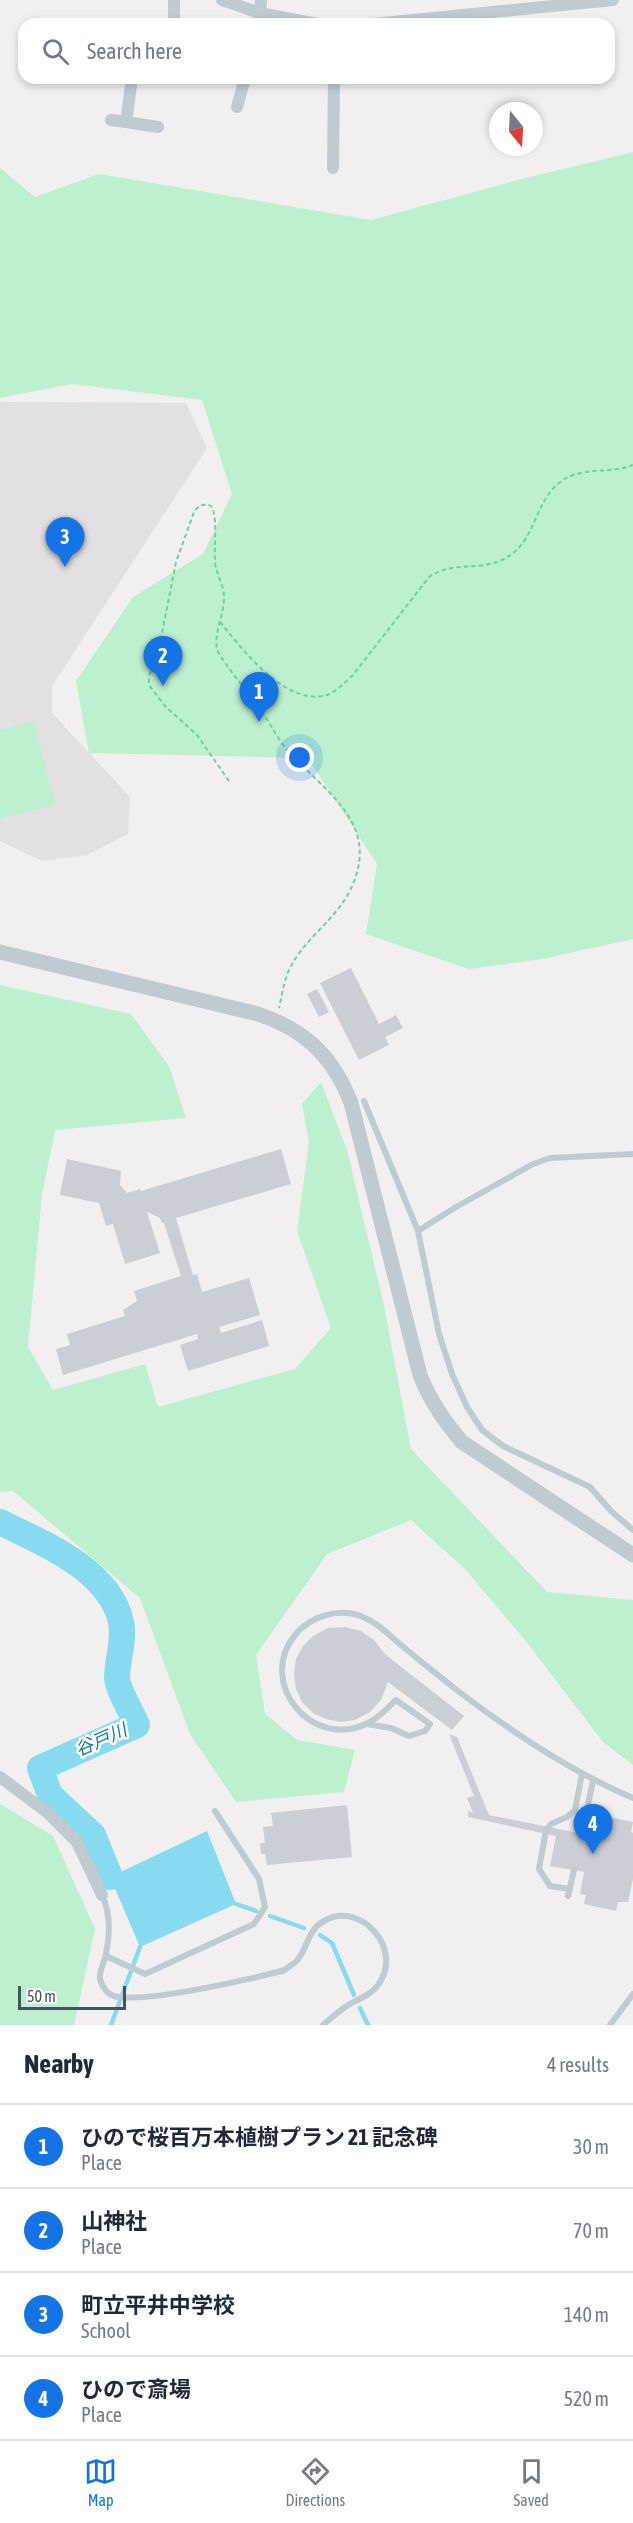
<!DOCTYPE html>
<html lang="en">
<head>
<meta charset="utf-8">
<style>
  body { margin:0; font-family:"Asap Condensed","Noto Sans JP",sans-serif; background:#f2f2f3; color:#1f2937 }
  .compass { position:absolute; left:489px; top:102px; width:54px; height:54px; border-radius:50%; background:#fff; box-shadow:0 3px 9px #0003; rotate:162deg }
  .scale { position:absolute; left:18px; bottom:15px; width:108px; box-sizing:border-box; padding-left:6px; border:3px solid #46535d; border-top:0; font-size:16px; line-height:21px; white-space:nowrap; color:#46535d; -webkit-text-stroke:4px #fff; paint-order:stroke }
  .you { position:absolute; left:300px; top:758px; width:21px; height:21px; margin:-15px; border:4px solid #fff; border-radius:50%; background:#1a73e8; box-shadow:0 0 0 9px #1a73e833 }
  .badge { display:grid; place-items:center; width:39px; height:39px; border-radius:50%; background:#1574e5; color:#fff; font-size:20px; font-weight:700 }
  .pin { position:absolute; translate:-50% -50px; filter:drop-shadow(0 2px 3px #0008) }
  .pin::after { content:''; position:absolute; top:32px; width:21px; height:18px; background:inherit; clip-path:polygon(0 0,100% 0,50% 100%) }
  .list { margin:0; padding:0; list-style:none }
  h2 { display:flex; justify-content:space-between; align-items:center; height:78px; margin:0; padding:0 24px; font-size:26px }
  h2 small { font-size:20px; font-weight:400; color:#747a83 }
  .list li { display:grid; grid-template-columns:39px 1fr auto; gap:18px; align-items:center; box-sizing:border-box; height:84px; padding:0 24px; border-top:2px solid #e0e1e3 }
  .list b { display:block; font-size:22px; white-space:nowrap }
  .list p { margin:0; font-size:20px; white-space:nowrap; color:#747a83 }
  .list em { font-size:20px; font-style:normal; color:#747a83 }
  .icon { flex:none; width:33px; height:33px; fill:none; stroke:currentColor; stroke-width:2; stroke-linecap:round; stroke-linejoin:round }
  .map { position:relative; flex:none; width:633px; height:2025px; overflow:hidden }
  .search { position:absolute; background:#fff; box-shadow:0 3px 9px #0003; left:18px; right:18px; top:18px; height:66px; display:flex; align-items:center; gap:15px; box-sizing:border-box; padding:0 21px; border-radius:18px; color:#747a83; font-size:22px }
  .sheet { height:414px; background:#fff }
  nav { display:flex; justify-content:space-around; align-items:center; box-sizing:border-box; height:84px; border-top:2px solid #e0e1e3; background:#fff; font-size:16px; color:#747a83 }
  nav a { display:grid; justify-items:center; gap:3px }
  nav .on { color:#1574e5 }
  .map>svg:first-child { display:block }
  .education { fill:#e2e0e1 }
  .green { fill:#bcf0cf }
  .water { fill:#88dbee }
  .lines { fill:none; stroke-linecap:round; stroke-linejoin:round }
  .stream { stroke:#88dbee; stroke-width:4.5 }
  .river { stroke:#88dbee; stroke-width:26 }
  .building { fill:#cbced4 }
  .path { stroke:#73cfa0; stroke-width:2; stroke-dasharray:4.5 3; stroke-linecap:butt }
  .service { stroke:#bfcad1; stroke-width:6 }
  .minor { stroke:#bfcad1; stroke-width:12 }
  .tertiary { stroke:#bfcad1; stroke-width:15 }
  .labels { text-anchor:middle; stroke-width:5; stroke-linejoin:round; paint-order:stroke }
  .water-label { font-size:18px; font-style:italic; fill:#0a7b96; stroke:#fff }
</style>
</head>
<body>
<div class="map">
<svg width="633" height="2025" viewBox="0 0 633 2025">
  <rect width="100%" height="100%" fill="#f1efef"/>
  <path class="education" d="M 0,402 L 186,403 L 207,448 L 52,686 L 52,713 L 130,797 L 128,834 L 87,855 L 42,861 L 0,841 Z"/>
  <g class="green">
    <path d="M 633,152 L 633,939 L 542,959 L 469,969 L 366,934 L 377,864 L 308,758 L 89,753 L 76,681 L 133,597 L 203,554 L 232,494 L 202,400 L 72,384 L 0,398 L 0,168 L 35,197 L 99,174 L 371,220 L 518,180 Z"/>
    <path d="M 34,722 L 55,805 L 0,818 L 0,730 Z"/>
    <path d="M 0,985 L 131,1014 L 169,1066 L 186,1118 L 55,1130 L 42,1194 L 28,1347 L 53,1390 L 145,1364 L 158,1407 L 295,1369 L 331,1328 L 297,1231 L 309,1142 L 302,1104 L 321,1082 L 347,1150 L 383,1301 L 411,1449 L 547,1592 L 633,1600 L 633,1765 L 603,1742 L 525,1640 L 465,1569 L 411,1520 L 327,1554 L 256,1655 L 265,1714 L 297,1740 L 355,1750 L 344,1792 L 236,1802 L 190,1734 L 140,1598 L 13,1491 L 0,1492 Z"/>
    <path d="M 0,1804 L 53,1836 L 95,1929 L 74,2025 L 0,2025 Z"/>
  </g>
  <path class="water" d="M 207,1831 L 236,1904 L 140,1947 L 110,1877 Z"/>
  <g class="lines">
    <g class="stream">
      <path d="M 236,1904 L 256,1911"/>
      <path d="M 270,1916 L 304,1928"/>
      <path d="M 320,1935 L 332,1943 L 354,1995"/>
      <path d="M 360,2008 L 368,2025"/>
      <path d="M 111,2025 L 140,1947"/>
    </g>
    <path class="river" d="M 0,1522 C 43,1543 110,1570 121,1622 C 125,1640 117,1660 117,1678 C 118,1690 132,1713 137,1725 L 40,1768 L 50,1795 L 93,1835 L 110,1877"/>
  </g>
  <g class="building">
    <path d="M 351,968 L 379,1024 L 396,1015 L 403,1028 L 385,1037 L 389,1045 L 359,1060 L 320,983 Z"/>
    <path d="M 317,989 L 329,1012 L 319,1017 L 307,994 Z"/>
    <path d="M 281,1149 L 291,1184 L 176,1218 L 193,1275 L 197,1274 L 202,1292 L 249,1278 L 260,1315 L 219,1327 L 221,1333 L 262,1320 L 269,1346 L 188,1371 L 180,1345 L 198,1339 L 197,1334 L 63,1375 L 56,1349 L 70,1345 L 67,1334 L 125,1316 L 123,1310 L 137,1301 L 134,1291 L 181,1276 L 164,1223 L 162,1223 L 160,1218 L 147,1212 L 160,1253 L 125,1264 L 113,1224 L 106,1226 L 99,1203 L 60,1195 L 67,1159 L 121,1171 L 120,1185 L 127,1193 L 140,1189 L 141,1191 Z"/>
    <path d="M 345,1627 L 361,1631 L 374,1640 L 384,1653 L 396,1663 L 464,1716 L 452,1730 L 388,1682 L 381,1700 L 370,1712 L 355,1720 L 341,1722 L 326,1719 L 313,1713 L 302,1702 L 296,1689 L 294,1674 L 296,1659 L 303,1646 L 313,1636 L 328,1628 Z"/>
    <path d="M 449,1734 L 457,1737 L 489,1815 L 583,1834 L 580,1842 L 591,1841 L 595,1823 L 603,1824 L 604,1816 L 633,1822 L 631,1832 L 633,1833 L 633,1879 L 628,1902 L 618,1902 L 616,1911 L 584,1904 L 586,1895 L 580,1894 L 584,1872 L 550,1866 L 556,1836 L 468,1817 L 468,1811 L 473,1813 L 467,1798 L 474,1796 Z"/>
    <path d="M 347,1805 L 352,1857 L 267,1865 L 265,1854 L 261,1854 L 260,1843 L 265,1843 L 263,1827 L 273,1826 L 271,1813 Z"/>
  </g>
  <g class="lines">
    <g class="path">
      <path d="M 220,622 C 243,650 283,703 323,696 C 335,694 344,683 353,675 L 429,577 C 454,560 478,572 504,559 C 536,543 533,504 559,483 C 580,465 609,475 633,465"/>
      <path d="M 229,781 L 197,735 L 165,706 L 149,685 L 149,676 L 159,648 L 176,562 L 194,512 C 199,505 203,503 211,506 C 218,515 214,546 215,560 C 215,574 225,585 224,600 C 223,617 214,632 217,650 C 229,671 246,689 260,709 C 270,723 277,738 288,751 C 324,791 379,822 353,884 C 339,918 306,936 290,968 C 284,980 282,995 279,1008"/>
    </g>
    <g class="service">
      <path d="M 364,1101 L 418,1231 L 439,1334 L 452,1374 L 467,1407 L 482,1430 L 503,1446 L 590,1487 L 611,1511 L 633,1530"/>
      <path d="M 418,1231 L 456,1207 L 533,1164 L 550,1158 L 633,1154"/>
      <path d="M 367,1724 L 391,1728 L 409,1736 L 425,1731 L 430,1724 L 396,1700 C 387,1708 379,1718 368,1723 C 312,1751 256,1683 295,1635 C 310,1616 338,1608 361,1616 C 378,1623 388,1634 401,1645 C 420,1661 439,1676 458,1691 C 509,1730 574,1773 633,1798"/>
      <path d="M 580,1842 L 593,1781"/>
      <path d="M 570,1889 L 550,1886 L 539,1869 L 546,1830 L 551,1824 L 567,1817 L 575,1810 L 582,1774"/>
      <path d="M 102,1895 C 111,1914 110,1937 105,1958 C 103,1965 99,1972 100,1979 C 102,1987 106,1993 114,1996 C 144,2004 251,1979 285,1970 C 289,1966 296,1963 299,1958 C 308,1945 309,1929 324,1921 C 359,1900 405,1948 378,1985 C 371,1995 359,1999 348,2005 C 339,2011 331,2018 323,2025"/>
      <path d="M 568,1896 L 574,1870"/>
      <path d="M 106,1956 L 145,1974 L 254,1924 L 265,1907 L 259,1879 L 215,1811"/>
      <path d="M 610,2025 L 633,1994"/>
    </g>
    <g class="minor">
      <path d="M 222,0 L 260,13 L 317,24"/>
      <path d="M 174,24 L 174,0"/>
      <path d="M 259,24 L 261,0"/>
      <path d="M 373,24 L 613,0"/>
      <path d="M 132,78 L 126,122 L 158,127"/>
      <path d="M 237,107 L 245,78"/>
      <path d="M 111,120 L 126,122"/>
      <path d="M 333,168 L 334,78"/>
      <path d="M 0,1777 L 48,1813 L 77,1842 L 102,1895"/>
    </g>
    <path class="tertiary" d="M 0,952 L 258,1014 C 305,1030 333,1056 351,1103 L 420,1375 C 430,1401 444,1421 462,1442 L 633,1555"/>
  </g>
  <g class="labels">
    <g class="water-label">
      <text transform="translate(101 1740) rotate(-24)" y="6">谷戸川</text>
    </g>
  </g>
</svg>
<svg class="compass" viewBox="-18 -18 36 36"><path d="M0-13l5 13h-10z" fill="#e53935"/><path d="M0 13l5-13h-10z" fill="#747a83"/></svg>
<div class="scale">50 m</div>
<div class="you"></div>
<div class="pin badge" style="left:259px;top:722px">1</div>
<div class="pin badge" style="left:163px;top:686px">2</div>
<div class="pin badge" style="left:65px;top:567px">3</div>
<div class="pin badge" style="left:593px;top:1854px">4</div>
<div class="search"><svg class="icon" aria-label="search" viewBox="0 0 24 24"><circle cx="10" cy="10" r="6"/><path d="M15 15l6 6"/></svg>Search here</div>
</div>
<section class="sheet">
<h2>Nearby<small>4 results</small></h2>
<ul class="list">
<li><span class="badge">1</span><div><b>ひので桜百万本植樹プラン 21 記念碑</b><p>Place</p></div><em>30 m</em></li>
<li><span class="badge">2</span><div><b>山神社</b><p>Place</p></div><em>70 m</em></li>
<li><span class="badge">3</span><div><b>町立平井中学校</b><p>School</p></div><em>140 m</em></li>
<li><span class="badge">4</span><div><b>ひので斎場</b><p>Place</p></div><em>520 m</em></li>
</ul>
</section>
<nav>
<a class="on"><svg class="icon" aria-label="map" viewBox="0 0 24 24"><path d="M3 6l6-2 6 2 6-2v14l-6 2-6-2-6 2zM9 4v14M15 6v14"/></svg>Map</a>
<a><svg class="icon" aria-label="directions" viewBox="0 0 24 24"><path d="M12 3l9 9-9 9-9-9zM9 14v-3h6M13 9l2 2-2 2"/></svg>Directions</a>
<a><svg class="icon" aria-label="saved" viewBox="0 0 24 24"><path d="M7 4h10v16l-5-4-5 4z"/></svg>Saved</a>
</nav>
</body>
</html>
